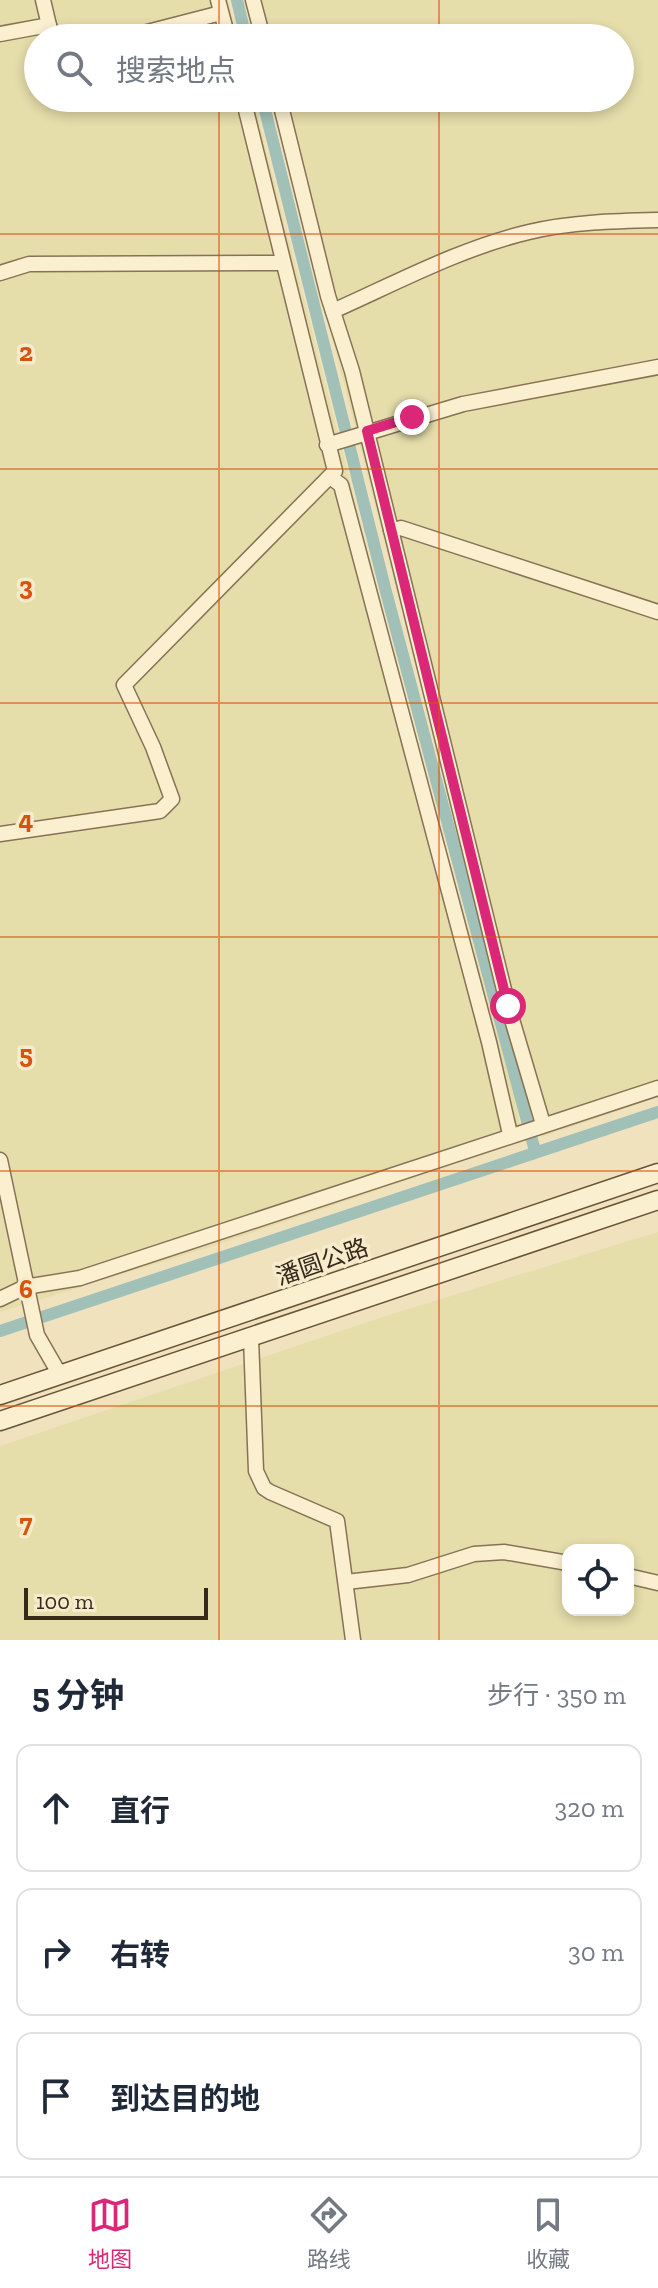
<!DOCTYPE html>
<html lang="zh">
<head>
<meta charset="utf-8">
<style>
  body { margin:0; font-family:"Zilla Slab","Noto Sans SC",serif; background:#f6f6f7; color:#1f2937 }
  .controls { position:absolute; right:24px; bottom:24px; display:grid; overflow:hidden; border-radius:16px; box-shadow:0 4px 12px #0003 }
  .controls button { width:72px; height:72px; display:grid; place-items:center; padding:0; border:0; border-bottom:2px solid #e0e1e3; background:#fff; color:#1f2937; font:40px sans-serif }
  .scale { position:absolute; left:24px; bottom:20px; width:184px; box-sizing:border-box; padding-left:8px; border:4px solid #36291b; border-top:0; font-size:22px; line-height:28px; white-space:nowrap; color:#36291b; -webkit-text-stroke:6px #f6eccc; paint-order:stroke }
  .stop { position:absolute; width:24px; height:24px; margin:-18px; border:6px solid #db2777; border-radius:50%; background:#fff }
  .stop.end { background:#db2777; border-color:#fff; box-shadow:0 2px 8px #0008 }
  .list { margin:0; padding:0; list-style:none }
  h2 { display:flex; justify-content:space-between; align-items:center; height:104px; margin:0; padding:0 32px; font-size:34px }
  h2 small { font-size:26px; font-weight:400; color:#747a83 }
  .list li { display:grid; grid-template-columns:52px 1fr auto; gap:24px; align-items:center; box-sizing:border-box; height:128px; margin:0 16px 16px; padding:0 16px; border:2px solid #e0e1e3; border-radius:16px }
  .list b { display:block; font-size:30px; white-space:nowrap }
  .list em { font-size:26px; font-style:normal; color:#747a83 }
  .icon { flex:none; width:44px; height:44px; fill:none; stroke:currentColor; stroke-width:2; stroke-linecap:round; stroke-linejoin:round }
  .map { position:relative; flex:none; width:658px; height:1640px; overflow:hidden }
  .search { position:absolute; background:#fff; box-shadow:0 4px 12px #0003; left:24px; right:24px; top:24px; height:88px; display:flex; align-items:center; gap:20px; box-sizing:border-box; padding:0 28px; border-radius:44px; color:#747a83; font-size:30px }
  .sheet { height:536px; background:#fff }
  nav { display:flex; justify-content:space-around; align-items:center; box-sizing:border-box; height:112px; border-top:2px solid #e0e1e3; background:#fff; font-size:22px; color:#747a83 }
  nav a { display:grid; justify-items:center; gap:4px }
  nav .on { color:#db2777 }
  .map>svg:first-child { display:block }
  .farmland { fill:#e5ddaa; fill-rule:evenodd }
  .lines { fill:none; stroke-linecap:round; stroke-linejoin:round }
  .canal { stroke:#a0c0b8; stroke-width:12 }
  .street-casing { stroke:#877255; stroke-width:17 }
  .secondary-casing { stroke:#695239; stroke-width:21 }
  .street { stroke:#faefcf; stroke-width:14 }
  .secondary { stroke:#faefcf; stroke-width:18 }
  .route { stroke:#db2777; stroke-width:10 }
  .grid { fill:none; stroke:#d6540e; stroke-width:2; stroke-opacity:0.55 }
  .labels { text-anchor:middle; stroke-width:7; stroke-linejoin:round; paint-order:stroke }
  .street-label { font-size:24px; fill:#36291b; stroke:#f6eccc }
  .grid-label { font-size:26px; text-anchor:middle; font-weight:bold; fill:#d6540e; stroke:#f6eccc; stroke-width:7; stroke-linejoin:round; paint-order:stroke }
</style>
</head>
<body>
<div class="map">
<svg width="658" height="1640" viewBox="0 0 658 1640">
  <rect width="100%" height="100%" fill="#efe2bc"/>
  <g class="farmland">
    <path d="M 0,0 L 228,0 L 237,38 L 38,38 L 38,98 L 253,98 L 412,726 L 515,1097 L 523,1141 L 210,1247 L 0,1312 Z"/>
    <path d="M 244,0 L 658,0 L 658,1097 L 541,1137 L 457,827 L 271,98 L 620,98 L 620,38 L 255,38 Z"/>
    <path d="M 658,1232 L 658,1640 L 0,1640 L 0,1446 L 389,1315 ZM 568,1550 L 628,1550 L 628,1610 L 568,1610 Z"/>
  </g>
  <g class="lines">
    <g class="canal">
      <path d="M 237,0 L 246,38"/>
      <path d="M 262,98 L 385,588 L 535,1151"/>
      <path d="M 0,1331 L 658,1112"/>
    </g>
    <defs>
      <g id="street">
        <path d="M 43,0 L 52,38"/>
        <path d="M 218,0 L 228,38"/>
        <path d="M 253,0 L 263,38"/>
        <path d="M 0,34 L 49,25"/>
        <path d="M 124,38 L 221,13"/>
        <path d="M 279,98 L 328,296 L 352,371 L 508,1006 L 543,1124"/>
        <path d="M 0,273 L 29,264 L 283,263"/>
        <path d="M 333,311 C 396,283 461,248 529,232 C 571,222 615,221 658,220"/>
        <path d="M 327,445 L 463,404 L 658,367"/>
        <path d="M 330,477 L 341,485 L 489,1042 L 510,1134"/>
        <path d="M 391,530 L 401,528 L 658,612"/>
        <path d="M 0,834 L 160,811 L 172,799 L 153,747 L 124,685 L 335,471 L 243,98"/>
        <path d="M 0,1160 L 37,1335 L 60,1375"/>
        <path d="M 0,1299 L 25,1287 L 80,1278 L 658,1088"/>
        <path d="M 251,1338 L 256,1471 L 264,1488 L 270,1492 L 337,1521 L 353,1640"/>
        <path d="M 628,1576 L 658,1583"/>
        <path d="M 346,1582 L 408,1575 L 474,1554 L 504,1552 L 568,1563"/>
      </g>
      <g id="secondary">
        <path d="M 0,1395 L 658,1173"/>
        <path d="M 0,1421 L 658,1200"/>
      </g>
    </defs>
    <use href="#street" class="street-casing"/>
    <use href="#secondary" class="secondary-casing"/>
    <use href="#street" class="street"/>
    <use href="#secondary" class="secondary"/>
  </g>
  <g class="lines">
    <path class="route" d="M 412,417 L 367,431 L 508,1006"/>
  </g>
  <path class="grid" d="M 219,0 L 219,38M 439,0 L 439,38M 219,98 L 219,1640M 439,98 L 439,1640M 0,234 L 658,234M 0,469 L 658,469M 0,703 L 658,703M 0,937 L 658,937M 0,1171 L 658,1171M 0,1406 L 658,1406"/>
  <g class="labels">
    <g class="street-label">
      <text transform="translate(322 1262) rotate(-19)" y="8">潘圆公路</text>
    </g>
  </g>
  <g class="grid-label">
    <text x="26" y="361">2</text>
    <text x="26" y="595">3</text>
    <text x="26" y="829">4</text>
    <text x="26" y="1063">5</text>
    <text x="26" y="1298">6</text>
    <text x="26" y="1532">7</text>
  </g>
</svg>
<div class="controls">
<button><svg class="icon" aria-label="locate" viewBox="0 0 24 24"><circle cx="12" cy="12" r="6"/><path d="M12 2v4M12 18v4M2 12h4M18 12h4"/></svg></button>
</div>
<div class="scale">100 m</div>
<div class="stop" style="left:508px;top:1006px"></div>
<div class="stop end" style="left:412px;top:417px"></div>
<div class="search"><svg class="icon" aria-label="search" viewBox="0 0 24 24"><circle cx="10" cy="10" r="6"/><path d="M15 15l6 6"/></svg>搜索地点</div>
</div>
<section class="sheet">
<h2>5 分钟<small>步行 · 350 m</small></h2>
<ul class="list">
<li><svg class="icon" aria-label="ahead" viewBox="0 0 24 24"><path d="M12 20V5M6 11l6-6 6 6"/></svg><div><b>直行</b></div><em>320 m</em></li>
<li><svg class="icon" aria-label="right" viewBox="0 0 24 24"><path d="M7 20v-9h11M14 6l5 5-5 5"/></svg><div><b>右转</b></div><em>30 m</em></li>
<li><svg class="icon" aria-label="arrive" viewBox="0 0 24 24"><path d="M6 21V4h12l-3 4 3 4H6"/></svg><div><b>到达目的地</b></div></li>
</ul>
</section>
<nav>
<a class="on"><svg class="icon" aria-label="map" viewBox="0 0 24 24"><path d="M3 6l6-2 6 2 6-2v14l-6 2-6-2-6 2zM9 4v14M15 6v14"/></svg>地图</a>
<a><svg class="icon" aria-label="directions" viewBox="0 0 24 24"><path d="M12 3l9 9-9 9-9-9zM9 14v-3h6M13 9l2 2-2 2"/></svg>路线</a>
<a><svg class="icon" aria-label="saved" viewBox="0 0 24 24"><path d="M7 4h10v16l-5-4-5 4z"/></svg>收藏</a>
</nav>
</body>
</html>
